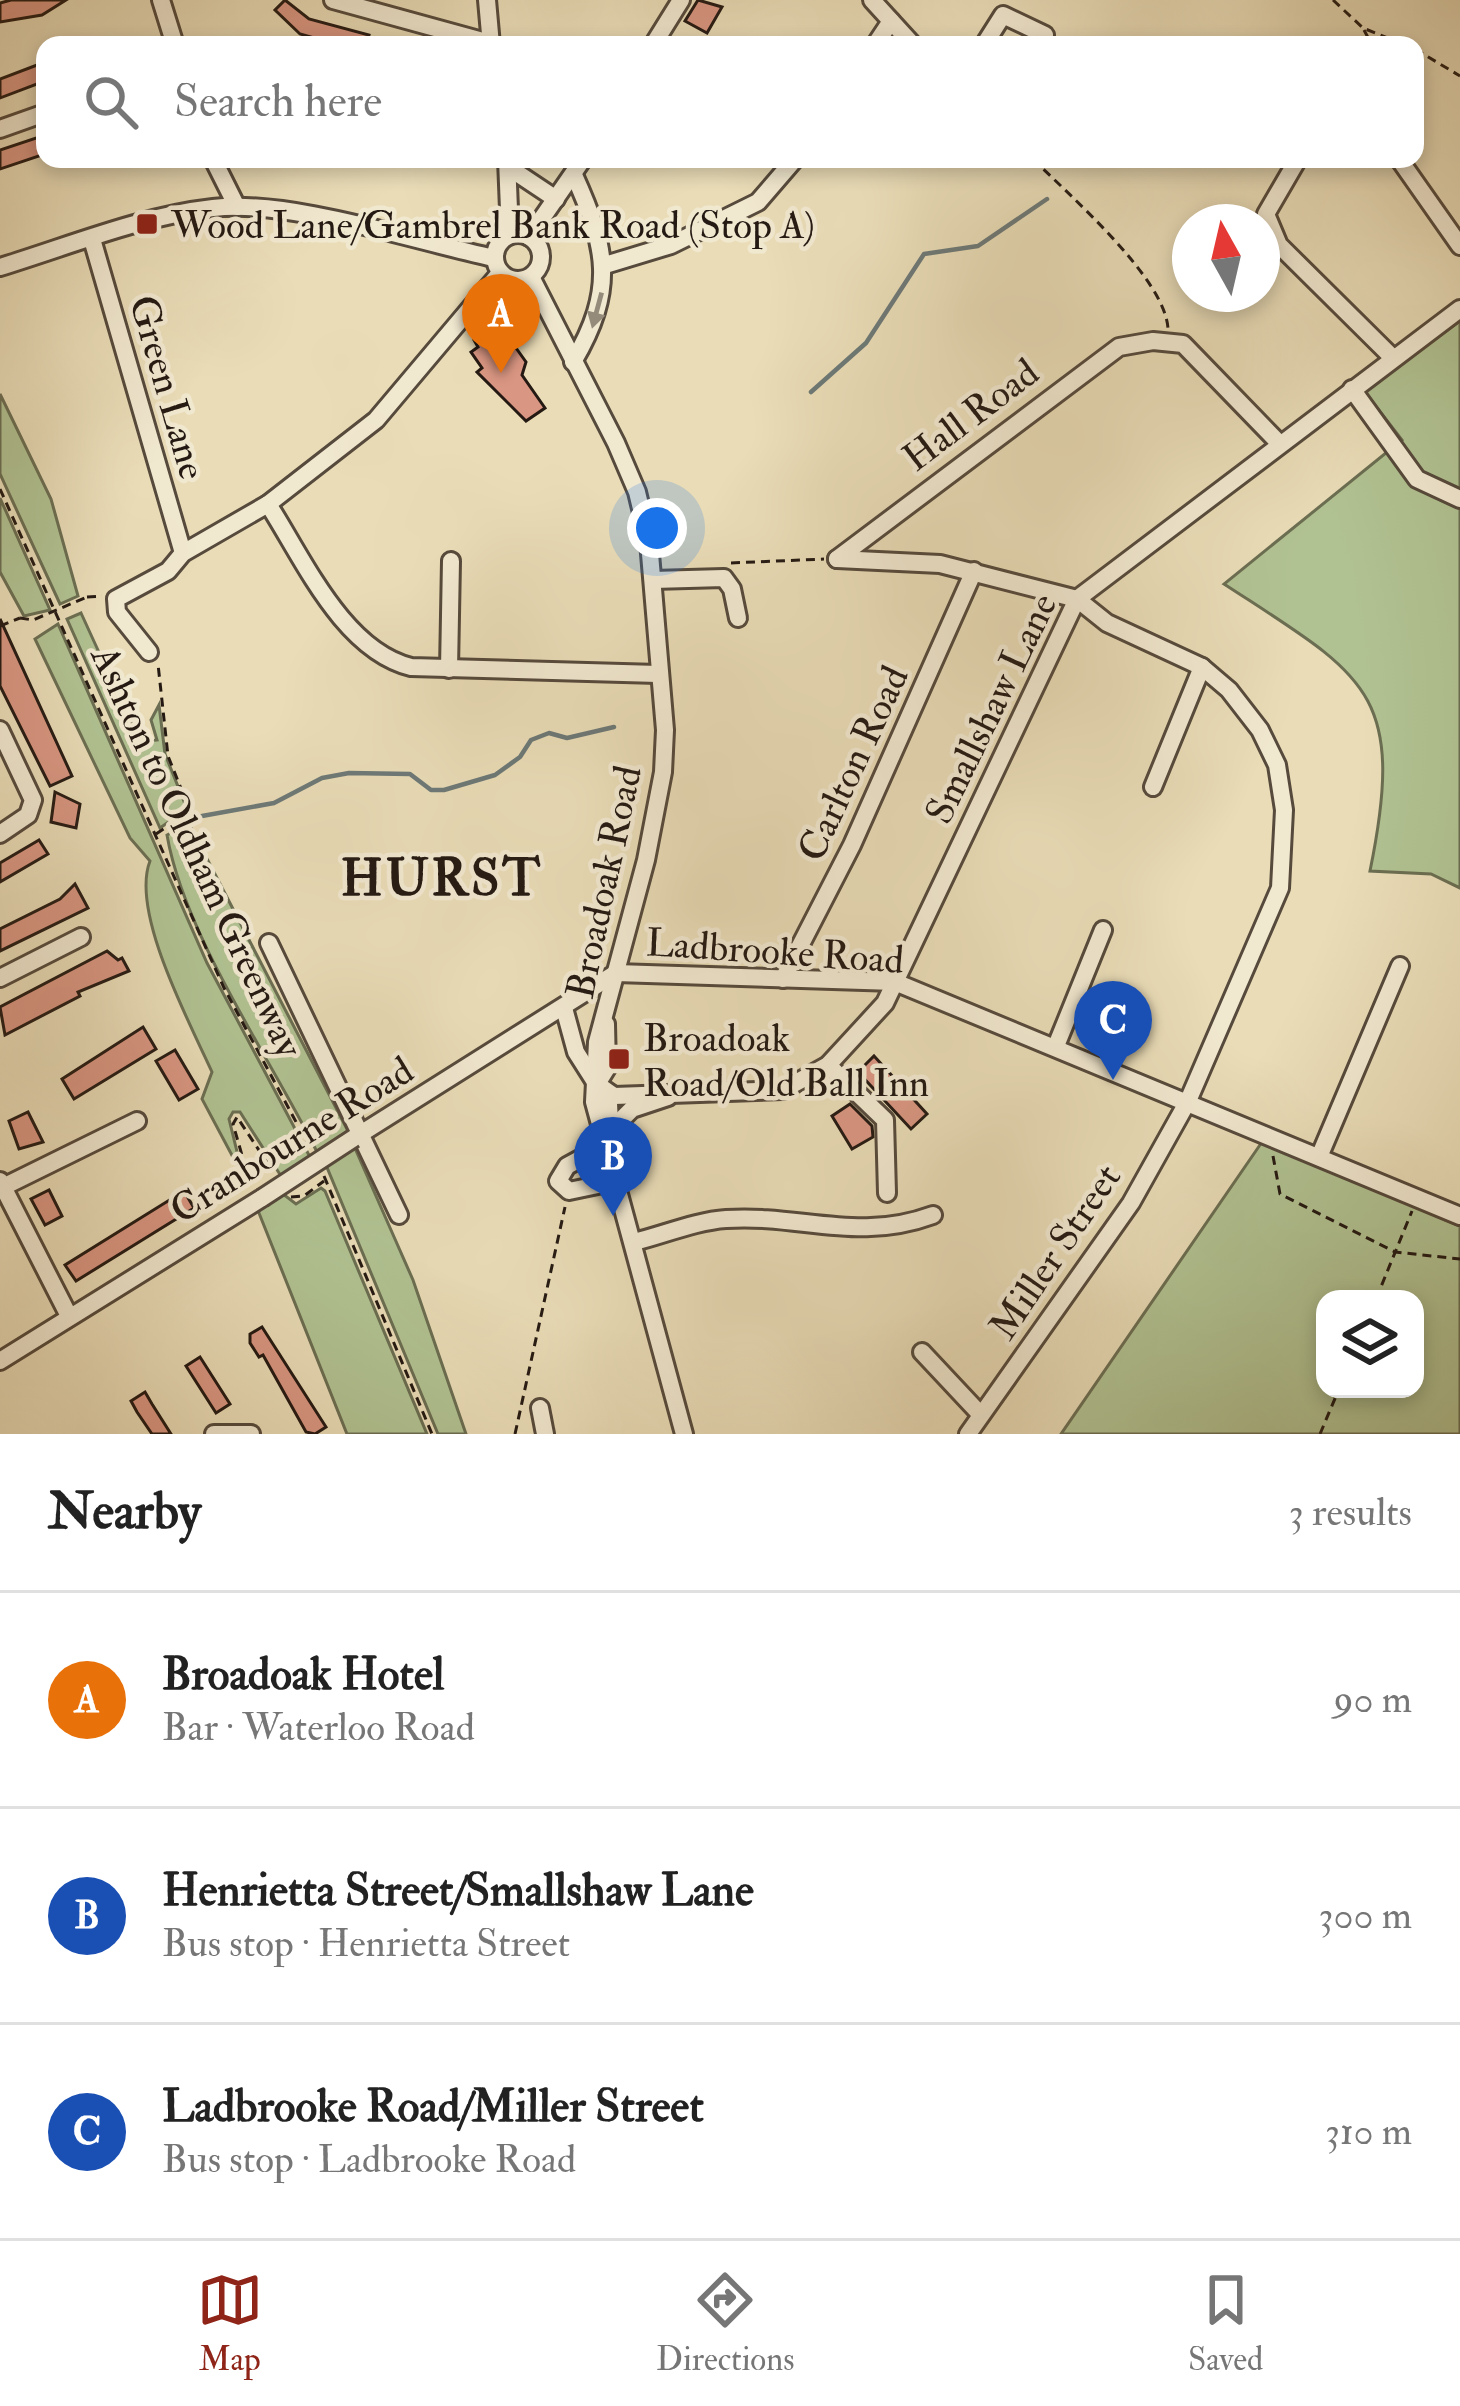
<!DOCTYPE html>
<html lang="en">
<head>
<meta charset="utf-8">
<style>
  body { margin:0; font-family:"IM FELL Double Pica",serif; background:#f6f6f6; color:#222 }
  .controls { position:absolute; right:36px; bottom:36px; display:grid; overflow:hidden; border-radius:24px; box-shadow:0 6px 18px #0003 }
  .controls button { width:108px; height:108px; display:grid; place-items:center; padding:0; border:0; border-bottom:3px solid #e0e0e0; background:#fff; color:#222; font:60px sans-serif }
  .compass { position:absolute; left:1172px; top:204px; width:108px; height:108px; border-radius:50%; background:#fff; box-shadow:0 6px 18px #0003; rotate:352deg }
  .you { position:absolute; left:657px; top:528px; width:42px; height:42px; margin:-30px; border:9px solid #fff; border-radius:50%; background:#1a73e8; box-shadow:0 0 0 18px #1a73e833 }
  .badge { display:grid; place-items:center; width:78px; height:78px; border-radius:50%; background:#8f2418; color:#fff; font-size:39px; font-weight:700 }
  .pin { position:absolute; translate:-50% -99px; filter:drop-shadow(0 3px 6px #0008) }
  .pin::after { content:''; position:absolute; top:63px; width:42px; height:36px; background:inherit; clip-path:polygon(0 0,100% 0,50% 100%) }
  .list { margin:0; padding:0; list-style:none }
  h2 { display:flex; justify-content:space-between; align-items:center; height:156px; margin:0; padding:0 48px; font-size:51px }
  h2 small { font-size:39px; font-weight:400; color:#767676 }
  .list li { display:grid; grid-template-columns:78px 1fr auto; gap:36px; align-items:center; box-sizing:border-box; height:216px; padding:0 48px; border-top:3px solid #e0e0e0 }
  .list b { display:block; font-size:45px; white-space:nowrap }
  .list p { margin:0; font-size:39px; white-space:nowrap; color:#767676 }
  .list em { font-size:39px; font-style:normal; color:#767676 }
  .icon { flex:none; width:66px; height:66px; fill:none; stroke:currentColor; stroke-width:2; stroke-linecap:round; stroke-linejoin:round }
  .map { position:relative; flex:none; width:1460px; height:1434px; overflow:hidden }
  .search { position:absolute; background:#fff; box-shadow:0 6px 18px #0003; left:36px; right:36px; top:36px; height:132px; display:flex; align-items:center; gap:30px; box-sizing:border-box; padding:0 42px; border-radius:24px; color:#767676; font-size:45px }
  .sheet { height:804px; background:#fff }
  nav { display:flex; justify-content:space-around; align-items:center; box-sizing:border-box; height:168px; border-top:3px solid #e0e0e0; background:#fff; font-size:33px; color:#767676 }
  nav a { display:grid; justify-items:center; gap:6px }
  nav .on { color:#8f2418 }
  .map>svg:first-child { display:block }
  .green { fill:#b1c292; stroke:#6b6e52; stroke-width:3; fill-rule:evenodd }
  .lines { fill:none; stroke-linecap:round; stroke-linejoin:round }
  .stream { stroke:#6d7977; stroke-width:4.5 }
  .building { fill:#d99682; stroke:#251a13; stroke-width:3 }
  .minor-casing { stroke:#564a3c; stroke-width:22 }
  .path { stroke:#251a13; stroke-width:3; stroke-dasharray:9 6; stroke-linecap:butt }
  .minor { stroke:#f1e8d0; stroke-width:16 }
  .minor-bridge-casing { stroke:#564a3c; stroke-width:22; stroke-linecap:butt }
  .path-bridge { stroke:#251a13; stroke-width:3; stroke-dasharray:9 6; stroke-linecap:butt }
  .minor-bridge { stroke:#f1e8d0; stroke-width:16 }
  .oneway { fill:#958b7b }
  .poi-dot { fill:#8f2418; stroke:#f1e8d0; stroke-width:4.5 }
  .labels { text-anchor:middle; stroke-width:9; stroke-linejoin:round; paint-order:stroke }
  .poi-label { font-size:39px; fill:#251a13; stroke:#f1e8d0; text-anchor:start }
  .street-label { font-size:39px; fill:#251a13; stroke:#f1e8d0 }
  .district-label { font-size:51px; font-weight:bold; letter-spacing:3px; fill:#251a13; stroke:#f1e8d0 }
</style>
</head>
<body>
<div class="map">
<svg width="1460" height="1434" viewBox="0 0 1460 1434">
  <rect width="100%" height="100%" fill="#e9dcb7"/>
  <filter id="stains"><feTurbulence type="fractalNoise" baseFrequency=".00167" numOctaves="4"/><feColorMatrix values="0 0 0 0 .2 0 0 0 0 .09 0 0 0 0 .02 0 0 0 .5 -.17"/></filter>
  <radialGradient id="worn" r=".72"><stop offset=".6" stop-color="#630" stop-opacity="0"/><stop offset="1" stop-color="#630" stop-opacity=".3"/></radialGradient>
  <g class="green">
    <path d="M 1460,321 L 1460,888 L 1431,874 L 1370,871 C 1407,690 1365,676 1224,584 L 1402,440 L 1364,391 Z"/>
    <path d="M 0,394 L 51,499 L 78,596 L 60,604 L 0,474 Z"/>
    <path d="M 0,498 L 50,610 L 24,616 L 0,572 Z"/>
    <path d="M 81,613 L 140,742 L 157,740 L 151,720 L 159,705 L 165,754 L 187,809 L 160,828 L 67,619 Z"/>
    <path d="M 58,624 L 207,963 L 310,1157 L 281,1176 L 240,1112 L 233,1112 L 229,1119 L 243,1176 L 202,1099 L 212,1072 C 190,1023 130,912 150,861 L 130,838 L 35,639 Z"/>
    <path d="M 189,824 L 348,1131 L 317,1152 C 271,1059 184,935 167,835 Z"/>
    <path d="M 1262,1142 L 1460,1226 L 1460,1434 L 1061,1434 ZM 1325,1299 L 1415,1299 L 1415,1389 L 1325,1389 Z"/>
    <path d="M 354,1146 L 413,1280 L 466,1434 L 438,1434 L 326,1165 Z"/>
    <path d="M 321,1188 L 325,1191 L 427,1434 L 347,1434 L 257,1208 L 283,1194 L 296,1204 Z"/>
  </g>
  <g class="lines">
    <g class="stream">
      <path d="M 811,392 L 866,343 L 924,254 L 978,246 L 1047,199"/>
      <path d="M 202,816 L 274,803 L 322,778 L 349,773 L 410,774 L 431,790 L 444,790 L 495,775 L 520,757 L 531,740 L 549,733 L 567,738 L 614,727"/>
    </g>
  </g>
  <g class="building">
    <path d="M 11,0 L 66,0 L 42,15 L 0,22 L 0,3 Z"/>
    <path d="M 285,0 L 309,19 L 369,35 L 366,45 L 339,45 L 300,34 L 275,10 Z"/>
    <path d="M 698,0 L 722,7 L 707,33 L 685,21 Z"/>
    <path d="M 45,62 L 45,81 L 0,98 L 0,79 Z"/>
    <path d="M 45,135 L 45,154 L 0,169 L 0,150 Z"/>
    <path d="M 491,328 L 504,346 L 511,341 L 526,362 L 522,375 L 545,408 L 526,421 L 477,372 L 482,368 L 471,352 L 478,347 L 474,340 Z"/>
    <path d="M 0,619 L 72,776 L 50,786 L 0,686 Z"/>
    <path d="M 55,792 L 80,804 L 76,828 L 51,822 Z"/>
    <path d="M 39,840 L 48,854 L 0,882 L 0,863 Z"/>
    <path d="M 75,884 L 88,908 L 0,951 L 0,929 L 60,899 Z"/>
    <path d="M 107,951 L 118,960 L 122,958 L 129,971 L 78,992 L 80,996 L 5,1035 L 0,1007 Z"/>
    <path d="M 143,1027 L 156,1049 L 74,1099 L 62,1079 Z"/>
    <path d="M 175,1050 L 198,1089 L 179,1100 L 156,1061 Z"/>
    <path d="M 874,1056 L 927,1114 L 911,1129 L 858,1072 Z"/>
    <path d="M 850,1104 L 872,1126 L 873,1137 L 852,1149 L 832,1116 Z"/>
    <path d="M 28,1112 L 43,1142 L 19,1149 L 9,1121 Z"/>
    <path d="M 49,1190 L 62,1216 L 45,1225 L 31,1199 Z"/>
    <path d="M 184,1191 L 194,1208 L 76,1281 L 65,1265 Z"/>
    <path d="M 262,1327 L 326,1427 L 315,1434 L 306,1432 L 263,1355 L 259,1357 L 250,1343 L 250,1334 Z"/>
    <path d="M 200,1357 L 230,1404 L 216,1413 L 186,1366 Z"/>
    <path d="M 145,1392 L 152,1404 L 171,1434 L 152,1434 L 137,1412 L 131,1401 Z"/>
  </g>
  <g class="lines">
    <defs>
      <g id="minor">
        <path d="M 161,0 L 175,45"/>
        <path d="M 333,0 L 490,43"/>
        <path d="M 487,0 L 491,45"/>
        <path d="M 872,0 L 913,45"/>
        <path d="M 653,45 L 681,0"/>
        <path d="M 875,45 L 891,21"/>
        <path d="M 984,45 L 1003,15 L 1045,35 L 1041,45"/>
        <path d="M 0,129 L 45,113"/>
        <path d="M 213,159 L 237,207"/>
        <path d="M 507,159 L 510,235"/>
        <path d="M 1298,159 L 1266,214 L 1279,245 L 1393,358"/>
        <path d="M 1399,159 L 1460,246"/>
        <path d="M 509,160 L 517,173 L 556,199"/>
        <circle cx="518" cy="257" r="23"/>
        <path d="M 529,237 L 583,159"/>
        <path d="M 92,239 L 183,553"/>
        <path d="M 605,265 L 671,245 L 758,202 L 795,159"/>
        <path d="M 0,267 C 69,246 141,216 213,208 C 290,199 415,241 494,258"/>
        <path d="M 531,277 L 616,443 L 637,492 L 649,542 L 665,730 L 663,772 L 646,860 L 597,1042 L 594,1102 L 684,1434"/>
        <path d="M 573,362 C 616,289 607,248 574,175"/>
        <path d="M 1352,389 L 1417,479 L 1460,499"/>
        <path d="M 268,504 C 304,560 343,650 411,667 L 658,674"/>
        <path d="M 837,559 L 940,564 L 1077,599 L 1107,623 L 1202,667 L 1229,690 L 1260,730 L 1277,765 L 1284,810 L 1280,888 L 1188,1101 L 1131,1203 L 968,1434"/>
        <path d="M 837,559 L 1119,347 L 1153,341 L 1183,344 L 1279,443"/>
        <path d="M 653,580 L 724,578 L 732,589 L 738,618"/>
        <path d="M 149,652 L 117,612 L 116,599 L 168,571 L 183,553 L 268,504 L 376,420 L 500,273"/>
        <path d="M 449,669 L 451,561"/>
        <path d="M 0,730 L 33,800 L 28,815 L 0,834"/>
        <path d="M 1153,787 L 1202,667"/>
        <path d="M 269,943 L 399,1215"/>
        <path d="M 616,973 L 895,982 L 1460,1216"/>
        <path d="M 0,978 L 81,937"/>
        <path d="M 783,979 L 852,845 L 974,571"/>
        <path d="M 564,1008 L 576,1052 L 609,1104 L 612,1161"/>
        <path d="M 1056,1046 L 1103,930"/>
        <path d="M 828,1065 L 885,1120 L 887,1193"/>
        <path d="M 597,1084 L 614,1096 L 783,1090 L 828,1065 L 885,1003 L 1077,599 L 1460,309"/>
        <path d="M 597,1084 L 607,1068 L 606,1024"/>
        <path d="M 610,1131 L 632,1109 L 668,1097"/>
        <path d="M 354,1138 L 616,973"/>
        <path d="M 602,1147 L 567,1166 L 558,1181 L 569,1191 L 617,1181"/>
        <path d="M 1319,1157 L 1400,966"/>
        <path d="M 0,1181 L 69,1316"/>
        <path d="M 3,1187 L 137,1121"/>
        <path d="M 634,1242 C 663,1235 696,1221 726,1219 C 801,1214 857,1243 933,1215"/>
        <path d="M 922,1352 L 981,1415"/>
        <path d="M 0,1361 L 262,1198"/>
        <path d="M 540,1408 L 545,1434"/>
        <path d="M 214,1434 L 251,1434"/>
      </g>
    </defs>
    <use href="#minor" class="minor-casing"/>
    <g class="path">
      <path d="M 1333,0 L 1363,28 L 1405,45"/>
      <path d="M 1364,30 L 1372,45"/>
      <path d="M 1415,49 L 1460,76"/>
      <path d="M 1033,159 C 1069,195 1166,279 1168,329"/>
      <path d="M 0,489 L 224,988 L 309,1146"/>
      <path d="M 731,563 L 824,559"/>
      <path d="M 87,597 L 102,596"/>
      <path d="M 0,626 L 20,618"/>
      <path d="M 156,834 L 190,811 L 168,756 L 158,664"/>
      <path d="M 1273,1156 L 1280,1194 L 1395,1252 L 1460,1259"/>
      <path d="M 324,1176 L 432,1434"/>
      <path d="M 250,1183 L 233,1124 L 237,1117 L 272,1170"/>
      <path d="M 291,1197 L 304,1196 L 324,1181"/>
      <path d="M 1376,1299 L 1412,1211"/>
      <path d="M 515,1434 L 565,1207"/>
      <path d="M 1320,1434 L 1339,1389"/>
    </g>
    <use href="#minor" class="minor"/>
    <defs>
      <path id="minor-bridge" d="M 262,1198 L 354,1138"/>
    </defs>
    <use href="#minor-bridge" class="minor-bridge-casing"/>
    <path class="path-bridge" d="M 20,618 L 33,620 L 87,597"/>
    <use href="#minor-bridge" class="minor-bridge"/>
  </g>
  <defs><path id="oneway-solid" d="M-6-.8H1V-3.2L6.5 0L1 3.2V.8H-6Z" transform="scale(3)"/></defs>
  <use class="oneway" href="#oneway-solid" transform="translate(597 310) rotate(105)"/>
  <g class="poi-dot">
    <rect x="135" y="212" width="24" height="24" rx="6"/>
    <rect x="607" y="1047" width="24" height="24" rx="6"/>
  </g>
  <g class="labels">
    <g class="poi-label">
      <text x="171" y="238">Wood Lane/Gambrel Bank Road (Stop A)</text>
      <text x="643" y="1051">Broadoak<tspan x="643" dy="45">Road/Old Ball Inn</tspan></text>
    </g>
    <g class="street-label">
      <text transform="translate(169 387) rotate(74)" y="14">Green Lane</text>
      <text transform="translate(970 414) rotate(-37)" y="14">Hall Road</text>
      <text transform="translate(990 708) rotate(-64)" y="14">Smallshaw Lane</text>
      <text transform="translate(852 763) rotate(-65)" y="14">Carlton Road</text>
      <text transform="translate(198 851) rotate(65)" y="14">Ashton to Oldham Greenway</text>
      <text transform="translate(603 882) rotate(-78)" y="14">Broadoak Road</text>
      <text transform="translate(775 950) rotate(4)" y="14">Ladbrooke Road</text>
      <text transform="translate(291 1139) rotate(-32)" y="14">Cranbourne Road</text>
      <text transform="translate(1054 1251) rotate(-56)" y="14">Miller Street</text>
    </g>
    <g class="district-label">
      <text x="442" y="895">HURST</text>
    </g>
  </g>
  <rect width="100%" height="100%" filter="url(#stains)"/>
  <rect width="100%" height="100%" fill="url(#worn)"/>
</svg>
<div class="controls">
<button><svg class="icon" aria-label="layers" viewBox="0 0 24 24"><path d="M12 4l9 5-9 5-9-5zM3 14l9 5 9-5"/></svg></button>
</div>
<svg class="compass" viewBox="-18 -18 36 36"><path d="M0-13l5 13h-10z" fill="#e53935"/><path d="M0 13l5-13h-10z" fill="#767676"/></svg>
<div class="you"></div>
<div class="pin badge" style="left:501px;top:373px;background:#e8710a">A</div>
<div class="pin badge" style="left:613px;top:1216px;background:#1a4fb4">B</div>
<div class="pin badge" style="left:1113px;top:1080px;background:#1a4fb4">C</div>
<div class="search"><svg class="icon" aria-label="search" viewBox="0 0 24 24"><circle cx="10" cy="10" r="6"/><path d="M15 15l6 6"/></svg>Search here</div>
</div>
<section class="sheet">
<h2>Nearby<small>3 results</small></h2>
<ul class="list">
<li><span class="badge" style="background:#e8710a">A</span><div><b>Broadoak Hotel</b><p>Bar · Waterloo Road</p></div><em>90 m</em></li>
<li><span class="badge" style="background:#1a4fb4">B</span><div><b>Henrietta Street/Smallshaw Lane</b><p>Bus stop · Henrietta Street</p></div><em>300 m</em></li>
<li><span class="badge" style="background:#1a4fb4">C</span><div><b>Ladbrooke Road/Miller Street</b><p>Bus stop · Ladbrooke Road</p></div><em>310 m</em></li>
</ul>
</section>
<nav>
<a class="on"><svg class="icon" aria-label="map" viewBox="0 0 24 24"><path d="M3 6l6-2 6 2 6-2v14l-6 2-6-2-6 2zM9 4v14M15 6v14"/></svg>Map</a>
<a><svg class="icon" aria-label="directions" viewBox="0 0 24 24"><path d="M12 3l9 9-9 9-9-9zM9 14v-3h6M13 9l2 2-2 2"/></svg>Directions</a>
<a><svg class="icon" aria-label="saved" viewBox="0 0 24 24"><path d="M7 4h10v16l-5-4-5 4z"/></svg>Saved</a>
</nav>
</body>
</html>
